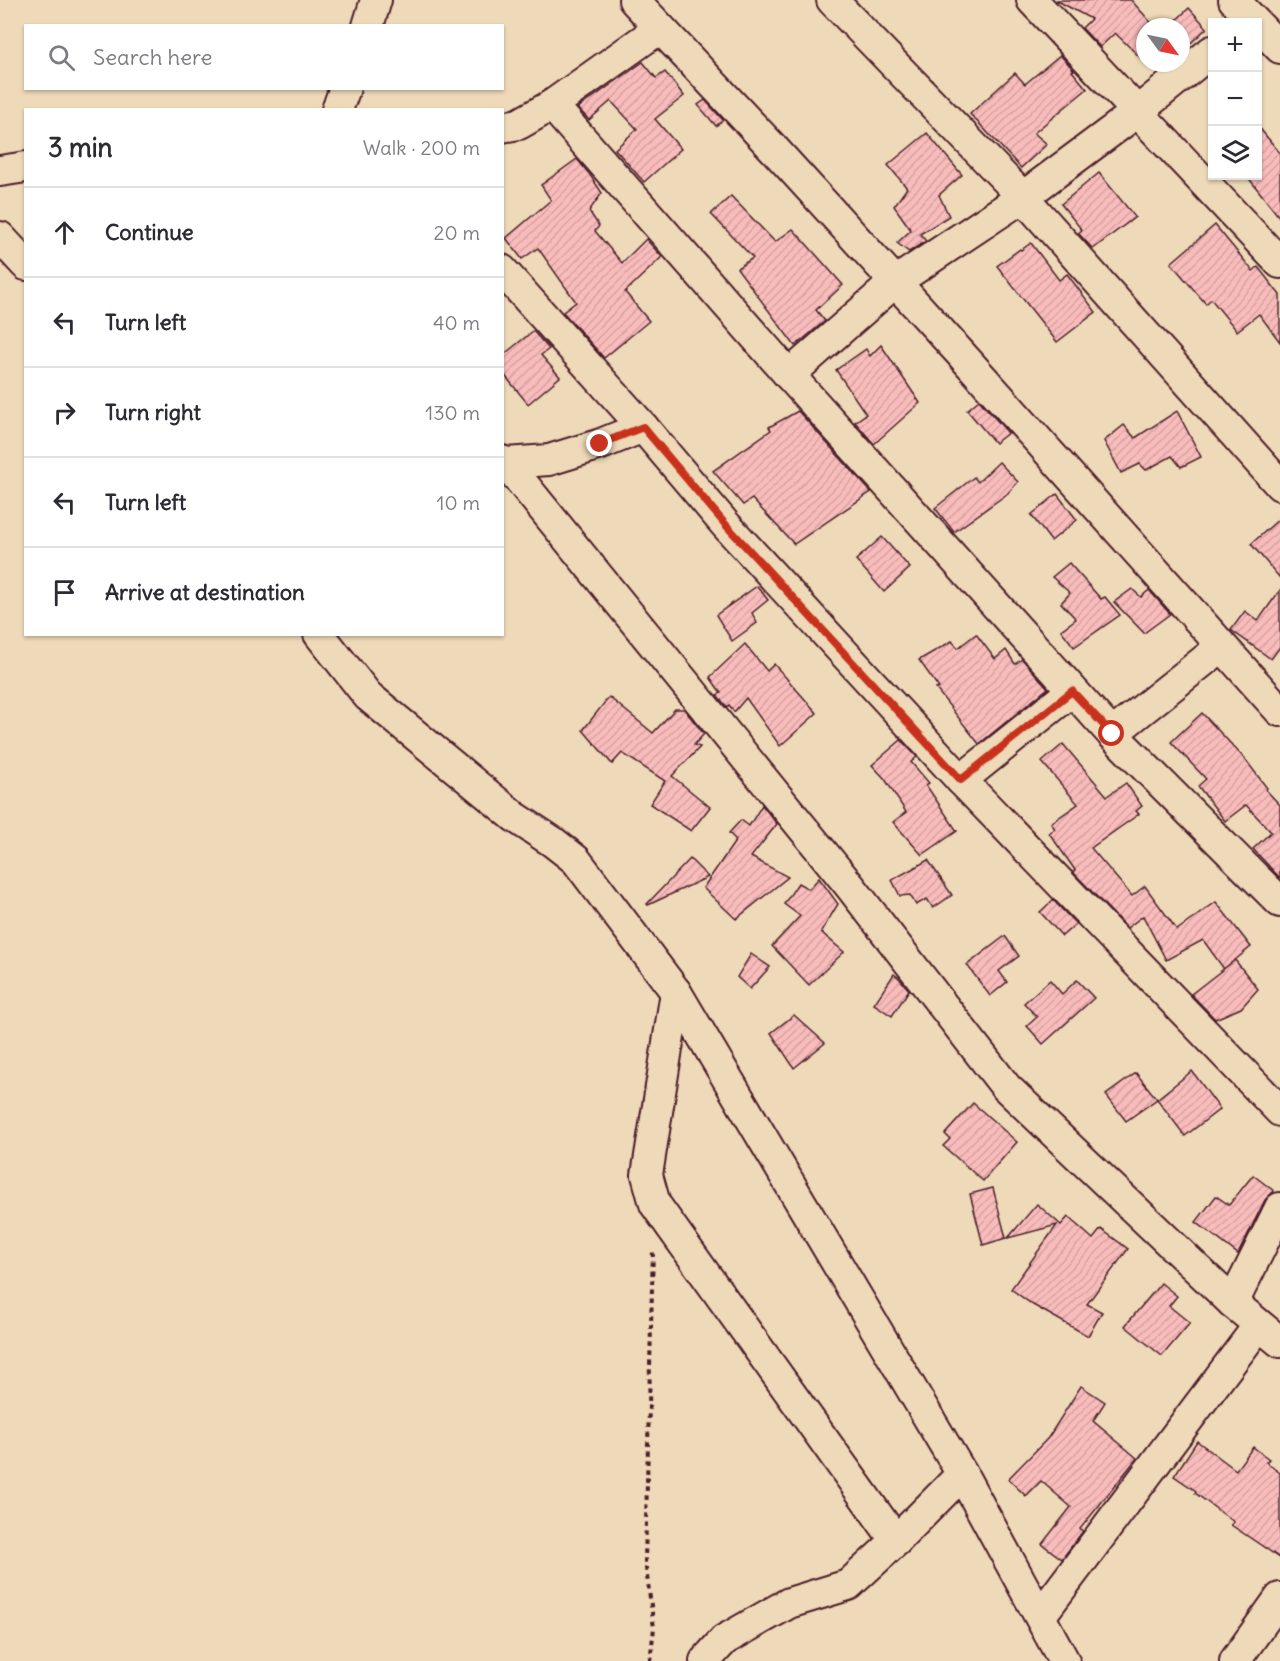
<!DOCTYPE html>
<html lang="en">
<head>
<meta charset="utf-8">
<style>
  body { margin:0; font-family:Delius,sans-serif; background:#f2f2f3; color:#2b2b33 }
  .controls { position:absolute; right:18px; top:18px; display:grid; overflow:hidden; border-radius:0px; box-shadow:0 2px 4px #0004 }
  .controls button { width:54px; height:54px; display:grid; place-items:center; padding:0; border:0; border-bottom:2px solid #e1e1e2; background:#fff; color:#2b2b33; font:30px sans-serif }
  .compass { position:absolute; left:1136px; top:18px; width:54px; height:54px; border-radius:50%; background:#fff; box-shadow:0 2px 4px #0004; rotate:123deg }
  .stop { position:absolute; width:18px; height:18px; margin:-14px; border:4px solid #c8321e; border-radius:50%; background:#fff }
  .stop.end { background:#c8321e; border-color:#fff; box-shadow:0 2px 6px #0008 }
  .list { margin:0; padding:0; list-style:none }
  h2 { display:flex; justify-content:space-between; align-items:center; height:78px; margin:0; padding:0 24px; font-size:26px }
  h2 small { font-size:20px; font-weight:400; color:#7c7c81 }
  .list li { display:grid; grid-template-columns:39px 1fr auto; gap:18px; align-items:center; box-sizing:border-box; height:90px; padding:0 24px; border-top:2px solid #e1e1e2 }
  .list b { display:block; font-size:22px; white-space:nowrap }
  .list em { font-size:20px; font-style:normal; color:#7c7c81 }
  .icon { flex:none; width:33px; height:33px; fill:none; stroke:currentColor; stroke-width:2; stroke-linecap:round; stroke-linejoin:round }
  .map { position:relative; flex:none; width:1280px; height:1661px; overflow:hidden }
  .search { position:absolute; background:#fff; box-shadow:0 2px 4px #0004; left:24px; top:24px; width:480px; height:66px; display:flex; align-items:center; gap:15px; box-sizing:border-box; padding:0 21px; border-radius:0px; color:#7c7c81; font-size:22px }
  .panel { position:absolute; background:#fff; box-shadow:0 2px 4px #0004; left:24px; top:108px; width:480px; height:528px; border-radius:0px }
  .map>svg:first-child { display:block }
  .building { fill:url(#building-hatch); stroke:#4a1f2b; stroke-width:1.5 }
  .lines { fill:none; stroke-linecap:round; stroke-linejoin:round }
  .minor-casing { stroke:#4a1f2b; stroke-width:34 }
  .path { stroke:#4a1f2b; stroke-width:4; stroke-dasharray:4.5 4.5; stroke-linecap:butt }
  .minor { stroke:#eed9b8; stroke-width:30 }
  .route { stroke:#c8321e; stroke-width:8 }
</style>
</head>
<body>
<div class="map">
<svg width="1280" height="1661" viewBox="0 0 1280 1661">
  <defs>
    <pattern id="building-hatch" width="6" height="6" patternUnits="userSpaceOnUse" patternTransform="scale(1.5)"><rect width="6" height="6" fill="#f8bcbb"/><path d="M-1 1l2-2M0 6l6-6M5 7l2-2" fill="none" stroke="#d6a1a1"/></pattern>
  </defs>
  <rect width="100%" height="100%" fill="#eed9b8"/>
  <filter id="ink" filterUnits="userSpaceOnUse"><feTurbulence type="fractalNoise" baseFrequency=".0167" numOctaves="2"/><feDisplacementMap in="SourceGraphic" scale="12" xChannelSelector="R" yChannelSelector="G"/><feConvolveMatrix kernelMatrix="1 2 1 2 8 2 1 2 1" color-interpolation-filters="sRGB"/></filter>
  <g filter="url(#ink)">
    <g class="building">
      <path d="M 1056,0 L 1131,0 L 1155,27 L 1145,27 L 1145,62 L 1115,33 L 1100,47 L 1082,28 L 1091,19 Z"/>
      <path d="M 1189,8 L 1207,28 L 1181,52 L 1181,27 L 1169,27 Z"/>
      <path d="M 1060,55 L 1074,70 L 1072,71 L 1087,89 L 1034,133 L 1047,144 L 1021,168 L 970,114 L 1015,73 L 1025,84 Z"/>
      <path d="M 643,62 L 656,78 L 665,72 L 684,96 L 655,119 L 681,149 L 644,182 L 615,149 L 637,129 L 611,101 L 589,120 L 578,108 Z"/>
      <path d="M 705,100 L 723,120 L 716,126 L 698,105 Z"/>
      <path d="M 1257,125 L 1280,153 L 1280,218 L 1247,176 L 1257,176 Z"/>
      <path d="M 927,133 L 962,175 L 939,195 L 949,216 L 920,234 L 926,241 L 909,252 L 897,243 L 911,230 L 894,206 L 907,188 L 888,165 Z"/>
      <path d="M 577,159 L 590,175 L 602,193 L 589,211 L 599,226 L 595,231 L 622,263 L 646,239 L 662,257 L 625,292 L 649,321 L 604,358 L 563,312 L 576,302 L 538,248 L 522,259 L 506,238 L 551,200 L 541,185 Z"/>
      <path d="M 1099,173 L 1135,217 L 1093,249 L 1078,233 L 1082,230 L 1061,204 Z"/>
      <path d="M 731,196 L 775,242 L 793,229 L 843,285 L 816,310 L 825,321 L 795,346 L 737,268 L 753,258 L 711,214 Z"/>
      <path d="M 1215,225 L 1253,271 L 1258,267 L 1280,295 L 1280,342 L 1259,314 L 1237,331 L 1211,299 L 1206,304 L 1171,263 Z"/>
      <path d="M 1031,243 L 1059,280 L 1067,274 L 1096,312 L 1057,342 L 997,266 L 1020,249 L 1021,250 Z"/>
      <path d="M 533,331 L 549,349 L 541,355 L 560,377 L 528,404 L 502,372 L 502,356 Z"/>
      <path d="M 881,345 L 920,403 L 874,444 L 855,422 L 866,414 L 836,370 L 866,349 L 870,356 Z"/>
      <path d="M 979,400 L 1008,433 L 995,443 L 967,410 Z"/>
      <path d="M 798,411 L 871,492 L 794,544 L 752,499 L 743,505 L 713,471 L 771,430 L 769,427 Z"/>
      <path d="M 1177,411 L 1201,457 L 1181,467 L 1172,456 L 1146,470 L 1140,464 L 1121,473 L 1104,441 L 1124,425 L 1135,438 Z"/>
      <path d="M 999,462 L 1018,482 L 1007,494 L 954,532 L 935,508 L 974,477 L 978,482 Z"/>
      <path d="M 1057,494 L 1077,520 L 1051,541 L 1031,515 Z"/>
      <path d="M 1280,518 L 1280,578 L 1251,544 Z"/>
      <path d="M 882,537 L 910,568 L 884,592 L 856,560 Z"/>
      <path d="M 1069,563 L 1101,599 L 1105,597 L 1120,615 L 1074,647 L 1061,630 L 1076,619 L 1061,603 L 1070,593 L 1052,577 Z"/>
      <path d="M 757,586 L 768,600 L 752,613 L 757,623 L 732,641 L 716,615 Z"/>
      <path d="M 1132,589 L 1141,597 L 1149,590 L 1170,614 L 1144,633 L 1114,602 Z"/>
      <path d="M 1280,590 L 1280,647 L 1271,659 L 1231,630 L 1245,611 L 1258,621 Z"/>
      <path d="M 976,634 L 995,659 L 1006,650 L 1015,664 L 1022,659 L 1048,688 L 979,744 L 936,689 L 939,688 L 919,660 L 952,641 L 958,648 Z"/>
      <path d="M 745,644 L 767,671 L 774,664 L 817,713 L 780,746 L 746,698 L 734,712 L 729,705 L 727,707 L 717,695 L 721,693 L 710,677 Z"/>
      <path d="M 609,697 L 653,733 L 675,709 L 684,709 L 704,734 L 694,745 L 700,747 L 672,776 L 710,807 L 691,831 L 650,804 L 665,781 L 622,753 L 612,764 L 583,730 Z"/>
      <path d="M 1202,713 L 1245,759 L 1267,788 L 1266,790 L 1280,805 L 1280,878 L 1253,849 L 1271,832 L 1246,805 L 1225,821 L 1198,786 L 1206,779 L 1171,742 Z"/>
      <path d="M 901,740 L 917,757 L 911,762 L 929,783 L 926,785 L 957,831 L 922,855 L 893,822 L 906,812 L 885,779 L 872,765 Z"/>
      <path d="M 1063,744 L 1107,796 L 1126,783 L 1142,806 L 1136,811 L 1139,814 L 1091,848 L 1132,896 L 1145,886 L 1177,930 L 1216,902 L 1251,947 L 1224,969 L 1203,940 L 1166,960 L 1143,916 L 1127,928 L 1073,872 L 1075,870 L 1049,833 L 1055,829 L 1051,823 L 1078,804 L 1042,762 Z"/>
      <path d="M 762,805 L 777,824 L 751,857 L 788,877 L 736,919 L 703,888 L 736,840 L 729,833 L 741,820 L 749,826 Z"/>
      <path d="M 690,859 L 708,877 L 648,905 L 647,904 Z"/>
      <path d="M 928,860 L 952,895 L 933,908 L 927,899 L 916,905 L 910,895 L 900,896 L 892,880 Z"/>
      <path d="M 819,878 L 838,904 L 821,932 L 844,952 L 809,985 L 772,946 L 800,916 L 784,904 L 798,883 L 809,889 Z"/>
      <path d="M 1053,900 L 1076,924 L 1062,936 L 1040,912 Z"/>
      <path d="M 1005,936 L 1019,956 L 999,971 L 1007,982 L 990,996 L 967,965 Z"/>
      <path d="M 751,954 L 770,967 L 750,989 L 737,977 Z"/>
      <path d="M 1235,960 L 1258,989 L 1241,1008 L 1215,1019 L 1191,994 Z"/>
      <path d="M 894,974 L 899,978 L 909,990 L 892,1016 L 874,1004 Z"/>
      <path d="M 1050,980 L 1062,994 L 1077,980 L 1094,998 L 1043,1044 L 1027,1026 L 1037,1017 L 1024,1003 Z"/>
      <path d="M 794,1015 L 825,1043 L 794,1068 L 771,1033 Z"/>
      <path d="M 1192,1071 L 1220,1109 L 1185,1136 L 1157,1099 Z"/>
      <path d="M 1136,1073 L 1157,1099 L 1126,1121 L 1106,1095 Z"/>
      <path d="M 973,1103 L 1017,1142 L 983,1181 L 943,1146 L 950,1139 L 945,1134 Z"/>
      <path d="M 1253,1175 L 1274,1191 L 1265,1200 L 1238,1254 L 1196,1222 L 1216,1196 L 1229,1205 Z"/>
      <path d="M 993,1188 L 1006,1238 L 983,1245 L 970,1194 Z"/>
      <path d="M 1037,1204 L 1061,1225 L 1068,1217 L 1093,1239 L 1101,1229 L 1128,1249 L 1087,1304 L 1102,1312 L 1088,1336 L 1033,1305 L 1011,1289 L 1057,1225 L 1008,1238 Z"/>
      <path d="M 1161,1283 L 1177,1296 L 1169,1306 L 1190,1323 L 1162,1356 L 1125,1326 Z"/>
      <path d="M 1081,1386 L 1105,1402 L 1093,1421 L 1137,1458 L 1080,1529 L 1083,1531 L 1062,1559 L 1042,1544 L 1071,1507 L 1041,1481 L 1026,1496 L 1008,1479 L 1048,1438 Z"/>
      <path d="M 1197,1441 L 1236,1470 L 1253,1447 L 1269,1459 L 1266,1462 L 1280,1473 L 1280,1558 L 1231,1525 L 1234,1522 L 1195,1493 L 1196,1491 L 1174,1476 Z"/>
    </g>
    <g class="lines">
      <defs>
        <g id="minor">
          <path d="M 634,0 L 774,149 L 961,354 L 1280,711"/>
          <path d="M 832,0 L 1023,197 L 1280,485"/>
          <path d="M 1032,0 L 1280,263"/>
          <path d="M 1234,0 L 1255,22"/>
          <path d="M 1258,25 L 1280,48"/>
          <path d="M 368,26 L 376,0"/>
          <path d="M 552,105 L 789,375 L 1112,734 L 1280,902"/>
          <path d="M 337,110 L 345,88"/>
          <path d="M 502,127 L 519,124 L 552,105 L 660,28"/>
          <path d="M 0,171 L 26,167"/>
          <path d="M 0,237 L 26,265"/>
          <path d="M 502,270 L 643,427 L 725,524 L 961,780 L 1280,1111"/>
          <path d="M 789,375 L 895,282 L 1023,197 L 1137,112 L 1212,51"/>
          <path d="M 502,461 L 506,463 L 549,460 L 601,444 L 643,427"/>
          <path d="M 506,463 L 850,886 L 1006,1087 L 1233,1303 L 1280,1342"/>
          <path d="M 319,634 L 368,696 L 515,817 L 553,842 L 576,860 L 676,992 L 962,1474 L 1064,1661"/>
          <path d="M 1112,734 L 1221,647"/>
          <path d="M 961,780 L 1072,691"/>
          <path d="M 676,992 L 647,1175 L 655,1204 L 896,1541"/>
          <path d="M 1233,1303 L 1280,1208"/>
          <path d="M 1041,1615 L 1259,1325"/>
          <path d="M 705,1661 L 724,1640 L 789,1603 L 848,1585 L 896,1541 L 962,1474"/>
          <path d="M 1235,1661 L 1280,1598"/>
        </g>
      </defs>
      <use href="#minor" class="minor-casing"/>
      <path class="path" d="M 650,1661 L 654,1628 L 645,1561 L 653,1249"/>
      <use href="#minor" class="minor"/>
    </g>
  </g>
  <g class="lines" filter="url(#ink)">
    <path class="route" d="M 600,444 L 643,427 L 725,524 L 961,780 L 1072,691 L 1112,734"/>
  </g>
</svg>
<div class="controls">
<button>+</button>
<button>−</button>
<button><svg class="icon" aria-label="layers" viewBox="0 0 24 24"><path d="M12 4l9 5-9 5-9-5zM3 14l9 5 9-5"/></svg></button>
</div>
<svg class="compass" viewBox="-18 -18 36 36"><path d="M0-13l5 13h-10z" fill="#e53935"/><path d="M0 13l5-13h-10z" fill="#7c7c81"/></svg>
<div class="stop" style="left:1112px;top:734px"></div>
<div class="stop end" style="left:600px;top:444px"></div>
<div class="search"><svg class="icon" aria-label="search" viewBox="0 0 24 24"><circle cx="10" cy="10" r="6"/><path d="M15 15l6 6"/></svg>Search here</div>
<section class="panel">
<h2>3 min<small>Walk · 200 m</small></h2>
<ul class="list">
<li><svg class="icon" aria-label="ahead" viewBox="0 0 24 24"><path d="M12 20V5M6 11l6-6 6 6"/></svg><div><b>Continue</b></div><em>20 m</em></li>
<li><svg class="icon" aria-label="left" viewBox="0 0 24 24"><path d="M17 20v-9H6M10 6l-5 5 5 5"/></svg><div><b>Turn left</b></div><em>40 m</em></li>
<li><svg class="icon" aria-label="right" viewBox="0 0 24 24"><path d="M7 20v-9h11M14 6l5 5-5 5"/></svg><div><b>Turn right</b></div><em>130 m</em></li>
<li><svg class="icon" aria-label="left" viewBox="0 0 24 24"><path d="M17 20v-9H6M10 6l-5 5 5 5"/></svg><div><b>Turn left</b></div><em>10 m</em></li>
<li><svg class="icon" aria-label="arrive" viewBox="0 0 24 24"><path d="M6 21V4h12l-3 4 3 4H6"/></svg><div><b>Arrive at destination</b></div></li>
</ul>
</section>
</div>
</body>
</html>
